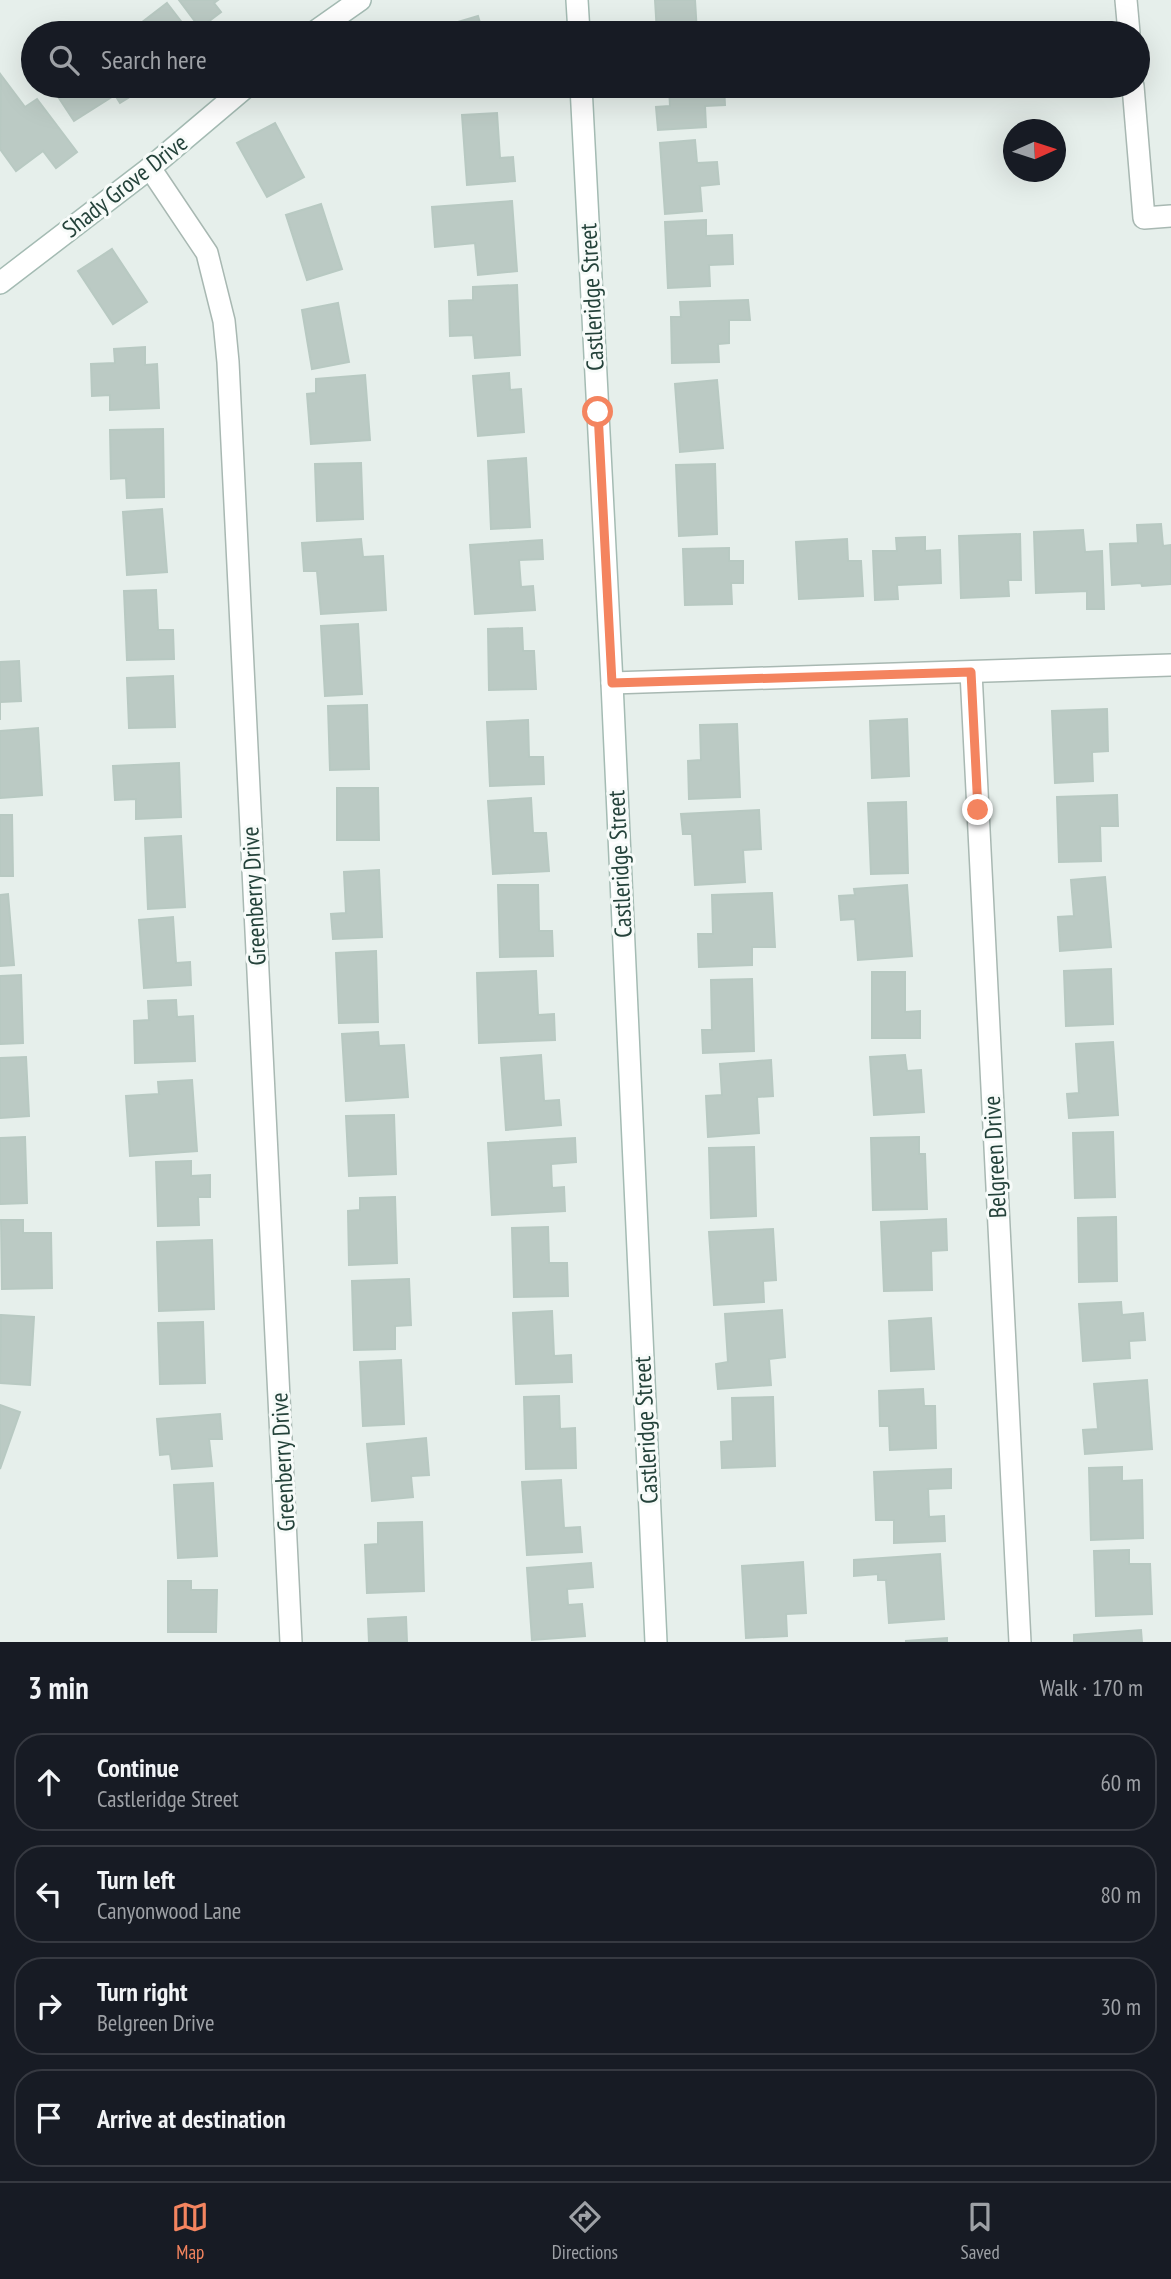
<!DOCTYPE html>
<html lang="en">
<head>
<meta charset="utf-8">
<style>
  body { margin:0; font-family:"PT Sans Narrow",sans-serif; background:#20242c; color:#f1f3f6 }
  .compass { position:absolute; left:1003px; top:119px; width:63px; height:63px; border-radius:50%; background:#171b24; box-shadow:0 7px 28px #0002; rotate:87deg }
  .stop { position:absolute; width:21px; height:21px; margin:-16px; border:5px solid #f4845f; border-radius:50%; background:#fff }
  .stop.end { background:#f4845f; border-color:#fff; box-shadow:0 2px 7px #0008 }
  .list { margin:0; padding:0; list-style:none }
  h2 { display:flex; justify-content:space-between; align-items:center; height:91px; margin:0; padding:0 28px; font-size:30px }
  h2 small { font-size:23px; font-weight:400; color:#9ea1a6 }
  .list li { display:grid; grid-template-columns:46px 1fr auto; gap:21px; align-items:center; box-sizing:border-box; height:98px; margin:0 14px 14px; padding:0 14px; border:2px solid #363941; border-radius:28px }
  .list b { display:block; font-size:26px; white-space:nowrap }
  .list p { margin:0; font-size:23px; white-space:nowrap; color:#9ea1a6 }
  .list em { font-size:23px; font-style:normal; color:#9ea1a6 }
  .icon { flex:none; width:38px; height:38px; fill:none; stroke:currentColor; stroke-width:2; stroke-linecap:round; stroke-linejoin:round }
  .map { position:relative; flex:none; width:1171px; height:1642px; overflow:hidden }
  .search { position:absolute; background:#171b24; box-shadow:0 7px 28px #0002; left:21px; right:21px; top:21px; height:77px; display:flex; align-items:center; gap:18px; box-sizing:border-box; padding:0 24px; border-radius:38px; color:#9ea1a6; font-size:26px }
  .sheet { height:539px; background:#171b24 }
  nav { display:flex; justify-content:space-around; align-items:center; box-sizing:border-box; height:98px; border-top:2px solid #363941; background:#171b24; font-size:19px; color:#9ea1a6 }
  nav a { display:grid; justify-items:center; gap:4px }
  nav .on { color:#f4845f }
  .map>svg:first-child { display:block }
  .building { fill:#bbcac4; stroke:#b8c9c2; stroke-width:2 }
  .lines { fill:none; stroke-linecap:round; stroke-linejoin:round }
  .street-casing { stroke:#a8b8b2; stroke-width:24 }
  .secondary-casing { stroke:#a4bbb3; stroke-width:24 }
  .street { stroke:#fff; stroke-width:21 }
  .secondary { stroke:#fff; stroke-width:21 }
  .route { stroke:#f4845f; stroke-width:9 }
  .labels { text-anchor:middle; stroke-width:6; stroke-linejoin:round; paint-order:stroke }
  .street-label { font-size:24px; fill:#24423a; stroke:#f7fbf9 }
</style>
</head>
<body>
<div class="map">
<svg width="1171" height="1642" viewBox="0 0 1171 1642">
  <rect width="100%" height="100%" fill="#e6efeb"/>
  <g class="building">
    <path d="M 179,0 L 218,0 L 214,3 L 221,12 L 200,28 Z"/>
    <path d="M 655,0 L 695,0 L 697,33 L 657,33 Z"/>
    <path d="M 167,3 L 190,33 L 128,33 Z"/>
    <path d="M 478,16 L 483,33 L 442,33 L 441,27 Z"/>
    <path d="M 1,75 L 25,107 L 37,99 L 77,152 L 56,168 L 43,151 L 16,171 L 0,149 Z"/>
    <path d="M 51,86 L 127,86 L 133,95 L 120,103 L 115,95 L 74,121 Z"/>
    <path d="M 669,86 L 724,86 L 725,105 L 705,106 L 706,127 L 658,130 L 656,107 L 670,106 Z"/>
    <path d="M 497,113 L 500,158 L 513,157 L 515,181 L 467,185 L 462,115 Z"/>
    <path d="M 275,123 L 304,177 L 267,197 L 237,143 Z"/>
    <path d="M 695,140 L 697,163 L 717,162 L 719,184 L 700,186 L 702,211 L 665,214 L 660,143 Z"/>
    <path d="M 512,201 L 517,271 L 478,275 L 475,243 L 435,247 L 432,207 Z"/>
    <path d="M 321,204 L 342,269 L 307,280 L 286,215 Z"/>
    <path d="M 706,220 L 706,236 L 732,235 L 733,264 L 709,265 L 710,286 L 668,288 L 665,222 Z"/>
    <path d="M 112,249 L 147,302 L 113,324 L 78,271 Z"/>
    <path d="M 517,285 L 520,355 L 475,358 L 473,335 L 450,336 L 449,301 L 473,300 L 473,287 Z"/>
    <path d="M 748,300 L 750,320 L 729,320 L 729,343 L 718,344 L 719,362 L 672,363 L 671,317 L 681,317 L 680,302 Z"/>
    <path d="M 338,303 L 349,362 L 312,369 L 302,310 Z"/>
    <path d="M 145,347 L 145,365 L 157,364 L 159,408 L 110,410 L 110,395 L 92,396 L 91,364 L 115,363 L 114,349 Z"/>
    <path d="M 509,373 L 510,390 L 521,389 L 524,432 L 478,436 L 473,376 Z"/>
    <path d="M 365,375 L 370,440 L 311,444 L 307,394 L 316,393 L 316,379 Z"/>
    <path d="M 717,380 L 723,448 L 680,452 L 675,384 Z"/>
    <path d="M 163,429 L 164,497 L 127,498 L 126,478 L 111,479 L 110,430 Z"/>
    <path d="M 526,458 L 530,527 L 491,529 L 488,461 Z"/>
    <path d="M 361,463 L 363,519 L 317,521 L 315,464 Z"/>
    <path d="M 715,464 L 717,534 L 679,536 L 676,465 Z"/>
    <path d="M 162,509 L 167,572 L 127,575 L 123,512 Z"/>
    <path d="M 1161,524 L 1163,546 L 1171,545 L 1171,584 L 1142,586 L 1141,583 L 1112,585 L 1110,544 L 1138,543 L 1137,525 Z"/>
    <path d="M 1083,530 L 1085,552 L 1102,551 L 1104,609 L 1087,609 L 1087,591 L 1036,593 L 1034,532 Z"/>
    <path d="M 1020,534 L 1021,580 L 1008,580 L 1009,596 L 961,598 L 959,536 Z"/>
    <path d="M 925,537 L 925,551 L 940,550 L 941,583 L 897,585 L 898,599 L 875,600 L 873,551 L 897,551 L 896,538 Z"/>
    <path d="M 361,539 L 363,557 L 383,556 L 386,610 L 321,614 L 317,571 L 304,571 L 302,543 Z"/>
    <path d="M 847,539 L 848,561 L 861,561 L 863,596 L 799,599 L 796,542 Z"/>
    <path d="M 542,540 L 543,559 L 519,560 L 521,587 L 533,586 L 535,610 L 475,614 L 470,545 Z"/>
    <path d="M 729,548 L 729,561 L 743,561 L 743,583 L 731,583 L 732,604 L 685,605 L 683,549 Z"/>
    <path d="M 156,590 L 158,630 L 173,630 L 174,659 L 127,660 L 124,591 Z"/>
    <path d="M 358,624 L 362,694 L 325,696 L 321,626 Z"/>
    <path d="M 522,628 L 523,651 L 534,651 L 536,689 L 489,690 L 488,629 Z"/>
    <path d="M 19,661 L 21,701 L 0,702 L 0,720 L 0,662 Z"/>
    <path d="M 173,676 L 175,727 L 129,728 L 127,678 Z"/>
    <path d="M 367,705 L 369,769 L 330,770 L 328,706 Z"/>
    <path d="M 1107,709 L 1108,751 L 1092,752 L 1093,781 L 1055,783 L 1052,711 Z"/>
    <path d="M 907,719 L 909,776 L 872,778 L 870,721 Z"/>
    <path d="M 528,720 L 529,757 L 543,757 L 544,784 L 490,786 L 487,722 Z"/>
    <path d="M 737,724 L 740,797 L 689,799 L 688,761 L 701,760 L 700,725 Z"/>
    <path d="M 38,728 L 42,795 L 0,798 L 0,731 Z"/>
    <path d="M 179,763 L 181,817 L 136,819 L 136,799 L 115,800 L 113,766 Z"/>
    <path d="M 337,788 L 378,788 L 379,840 L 337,840 Z"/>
    <path d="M 1117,795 L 1118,826 L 1100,826 L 1101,861 L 1059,862 L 1057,797 Z"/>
    <path d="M 531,798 L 533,833 L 546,833 L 549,871 L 493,874 L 488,801 Z"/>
    <path d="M 906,802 L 908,873 L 871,874 L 868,803 Z"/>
    <path d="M 759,810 L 761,849 L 743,850 L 745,882 L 695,885 L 692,834 L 683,834 L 681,814 Z"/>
    <path d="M 0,815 L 12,815 L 13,876 L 0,876 Z"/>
    <path d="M 181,836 L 185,907 L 148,909 L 145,838 Z"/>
    <path d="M 379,870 L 382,937 L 333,939 L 331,914 L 346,913 L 344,872 Z"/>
    <path d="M 1105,877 L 1111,947 L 1060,951 L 1058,917 L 1074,916 L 1071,880 Z"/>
    <path d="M 498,885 L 538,885 L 539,931 L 552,931 L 553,956 L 500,957 Z"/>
    <path d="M 907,885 L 912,956 L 858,960 L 855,919 L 841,920 L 839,896 L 855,895 L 854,889 Z"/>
    <path d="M 772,893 L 775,947 L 752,947 L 752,965 L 699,967 L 698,934 L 713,934 L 712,895 Z"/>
    <path d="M 8,894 L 14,965 L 0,966 L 0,895 Z"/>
    <path d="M 173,917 L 176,963 L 190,962 L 191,985 L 144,988 L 139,920 Z"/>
    <path d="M 376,951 L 378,1022 L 339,1023 L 336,953 Z"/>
    <path d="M 1111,969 L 1113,1024 L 1066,1026 L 1064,971 Z"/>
    <path d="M 536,971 L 538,1015 L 554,1014 L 555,1040 L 479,1043 L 477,973 Z"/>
    <path d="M 872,972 L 905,972 L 905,1012 L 920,1011 L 920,1038 L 872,1038 Z"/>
    <path d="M 21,975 L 23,1043 L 0,1044 L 0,976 Z"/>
    <path d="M 752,979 L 754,1051 L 703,1053 L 702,1030 L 712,1030 L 711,980 Z"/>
    <path d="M 176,1000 L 177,1017 L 193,1016 L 195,1061 L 135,1063 L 134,1021 L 149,1020 L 148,1001 Z"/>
    <path d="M 378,1032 L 379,1046 L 404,1045 L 408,1097 L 346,1101 L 342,1034 Z"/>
    <path d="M 1113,1042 L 1118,1115 L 1069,1118 L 1067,1094 L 1079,1093 L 1076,1044 Z"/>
    <path d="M 541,1055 L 544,1101 L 559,1100 L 561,1125 L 506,1130 L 501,1058 Z"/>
    <path d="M 905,1055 L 907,1071 L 921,1070 L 924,1112 L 874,1115 L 870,1057 Z"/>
    <path d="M 26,1057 L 29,1116 L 0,1118 L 0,1058 Z"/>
    <path d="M 771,1060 L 773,1096 L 757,1097 L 759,1133 L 708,1137 L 706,1096 L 722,1095 L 720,1064 Z"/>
    <path d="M 192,1080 L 197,1151 L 130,1156 L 126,1096 L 159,1094 L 158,1082 Z"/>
    <path d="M 394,1115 L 396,1174 L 349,1176 L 346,1116 Z"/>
    <path d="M 1113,1132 L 1115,1197 L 1075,1198 L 1073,1133 Z"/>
    <path d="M 25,1137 L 27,1203 L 0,1204 L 0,1138 Z"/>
    <path d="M 919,1137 L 919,1154 L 925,1154 L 927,1209 L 873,1210 L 871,1138 Z"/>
    <path d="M 575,1138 L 576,1162 L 551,1164 L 552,1188 L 564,1187 L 565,1211 L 492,1215 L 488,1143 Z"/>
    <path d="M 754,1147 L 756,1216 L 711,1218 L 709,1148 Z"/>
    <path d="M 191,1161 L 191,1176 L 210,1175 L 210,1197 L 198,1197 L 199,1225 L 158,1226 L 156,1162 Z"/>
    <path d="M 395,1197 L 397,1263 L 349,1265 L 348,1211 L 360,1210 L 360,1198 Z"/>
    <path d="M 1116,1217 L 1117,1281 L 1079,1282 L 1078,1218 Z"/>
    <path d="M 946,1219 L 947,1250 L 931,1251 L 932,1290 L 884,1291 L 881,1222 Z"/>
    <path d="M 1,1220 L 23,1220 L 23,1233 L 51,1233 L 52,1288 L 2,1289 Z"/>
    <path d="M 548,1227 L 549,1263 L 567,1263 L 568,1296 L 514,1297 L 512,1228 Z"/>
    <path d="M 773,1229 L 776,1280 L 763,1281 L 764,1302 L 714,1305 L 709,1232 Z"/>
    <path d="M 212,1240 L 214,1309 L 159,1311 L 157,1242 Z"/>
    <path d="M 409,1279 L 411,1325 L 395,1326 L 395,1349 L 354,1350 L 352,1281 Z"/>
    <path d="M 1121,1302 L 1122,1315 L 1143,1313 L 1145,1340 L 1129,1341 L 1130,1358 L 1083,1361 L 1079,1304 Z"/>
    <path d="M 782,1310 L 785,1357 L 769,1359 L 771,1385 L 718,1389 L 716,1364 L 728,1362 L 725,1314 Z"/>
    <path d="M 552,1311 L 554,1356 L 571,1355 L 572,1382 L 516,1384 L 513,1313 Z"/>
    <path d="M 1,1315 L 34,1317 L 30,1385 L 0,1383 Z"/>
    <path d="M 931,1318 L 934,1369 L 891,1371 L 889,1321 Z"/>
    <path d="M 203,1322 L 205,1383 L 160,1384 L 158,1323 Z"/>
    <path d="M 401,1360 L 404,1424 L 363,1426 L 360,1362 Z"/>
    <path d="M 1147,1380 L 1152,1449 L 1085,1454 L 1083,1430 L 1098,1429 L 1094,1384 Z"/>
    <path d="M 923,1389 L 924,1406 L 935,1406 L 936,1448 L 890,1450 L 889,1426 L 880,1426 L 879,1391 Z"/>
    <path d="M 559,1396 L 560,1429 L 575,1428 L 576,1468 L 526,1469 L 524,1397 Z"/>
    <path d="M 773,1397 L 775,1466 L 722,1468 L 721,1442 L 733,1441 L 732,1398 Z"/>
    <path d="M 0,1405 L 20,1412 L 0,1469 Z"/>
    <path d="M 220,1414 L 222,1439 L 209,1439 L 212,1466 L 172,1469 L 170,1454 L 160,1455 L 157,1419 Z"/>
    <path d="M 426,1438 L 429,1475 L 411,1476 L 413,1497 L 372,1501 L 367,1444 Z"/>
    <path d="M 1122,1467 L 1122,1481 L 1142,1480 L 1143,1538 L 1091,1540 L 1089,1468 Z"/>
    <path d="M 951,1469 L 951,1488 L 928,1489 L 929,1517 L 944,1516 L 945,1541 L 894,1543 L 894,1520 L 876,1520 L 874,1472 Z"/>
    <path d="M 561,1480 L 564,1528 L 580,1527 L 582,1552 L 527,1555 L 522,1482 Z"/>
    <path d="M 213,1483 L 217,1556 L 178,1558 L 174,1485 Z"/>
    <path d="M 422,1522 L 424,1591 L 367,1593 L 365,1545 L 378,1544 L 378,1523 Z"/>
    <path d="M 1129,1550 L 1129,1564 L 1150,1564 L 1152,1614 L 1096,1616 L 1094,1551 Z"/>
    <path d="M 940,1554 L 944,1619 L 889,1623 L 886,1580 L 878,1580 L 878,1574 L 854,1576 L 854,1560 Z"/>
    <path d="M 803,1562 L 806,1613 L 786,1614 L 787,1636 L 746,1638 L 742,1566 Z"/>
    <path d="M 591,1563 L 593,1587 L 567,1589 L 568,1605 L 582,1604 L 585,1636 L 532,1640 L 527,1568 Z"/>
    <path d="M 168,1581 L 191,1581 L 191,1590 L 217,1590 L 216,1632 L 168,1632 Z"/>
    <path d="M 406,1617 L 407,1642 L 369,1642 L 368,1619 Z"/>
    <path d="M 1141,1630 L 1142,1642 L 1074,1642 L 1074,1635 Z"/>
    <path d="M 947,1638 L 947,1642 L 905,1641 Z"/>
  </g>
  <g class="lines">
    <defs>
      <g id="street">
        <path d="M 1126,0 L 1129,33"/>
        <path d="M 1133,86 L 1144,218 L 1171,216"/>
        <path d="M 150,168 L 207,253 L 224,321 L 228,362 L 291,1642"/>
        <path d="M 971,672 L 1020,1642"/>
        <path d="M 612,683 L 1171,665"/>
      </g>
      <g id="secondary">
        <path d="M 577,0 L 579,33"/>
        <path d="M 313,33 L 360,0"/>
        <path d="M 581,86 L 612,683 L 656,1642"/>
        <path d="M 0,283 L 150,168 L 247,86"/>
      </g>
    </defs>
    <use href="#street" class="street-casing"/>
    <use href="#secondary" class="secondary-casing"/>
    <use href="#street" class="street"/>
    <use href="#secondary" class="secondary"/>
  </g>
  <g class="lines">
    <path class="route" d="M 598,412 L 612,683 L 971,672 L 978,810"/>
  </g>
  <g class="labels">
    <g class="street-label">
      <text transform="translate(125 186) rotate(-38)" y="8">Shady Grove Drive</text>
      <text transform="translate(592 297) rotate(-93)" y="8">Castleridge Street</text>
      <text transform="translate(620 864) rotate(-93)" y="8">Castleridge Street</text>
      <text transform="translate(254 896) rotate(-93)" y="8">Greenberry Drive</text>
      <text transform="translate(995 1157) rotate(-93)" y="8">Belgreen Drive</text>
      <text transform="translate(646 1430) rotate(-93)" y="8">Castleridge Street</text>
      <text transform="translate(283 1462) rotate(-93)" y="8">Greenberry Drive</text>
    </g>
  </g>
</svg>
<svg class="compass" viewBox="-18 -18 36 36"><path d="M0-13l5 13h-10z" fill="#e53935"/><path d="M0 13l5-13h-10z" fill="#9ea1a6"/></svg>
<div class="stop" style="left:598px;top:412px"></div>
<div class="stop end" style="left:978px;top:810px"></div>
<div class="search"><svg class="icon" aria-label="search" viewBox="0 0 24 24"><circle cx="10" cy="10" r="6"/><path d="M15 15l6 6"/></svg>Search here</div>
</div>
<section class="sheet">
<h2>3 min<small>Walk · 170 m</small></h2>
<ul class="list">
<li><svg class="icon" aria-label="ahead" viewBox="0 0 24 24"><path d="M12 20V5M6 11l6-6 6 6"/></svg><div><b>Continue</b><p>Castleridge Street</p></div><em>60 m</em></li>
<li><svg class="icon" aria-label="left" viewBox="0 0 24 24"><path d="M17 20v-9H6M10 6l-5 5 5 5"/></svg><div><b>Turn left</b><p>Canyonwood Lane</p></div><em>80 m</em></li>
<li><svg class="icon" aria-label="right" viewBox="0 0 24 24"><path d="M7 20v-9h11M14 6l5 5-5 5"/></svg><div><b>Turn right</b><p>Belgreen Drive</p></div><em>30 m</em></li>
<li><svg class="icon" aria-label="arrive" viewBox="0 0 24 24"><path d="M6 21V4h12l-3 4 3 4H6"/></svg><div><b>Arrive at destination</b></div></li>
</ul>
</section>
<nav>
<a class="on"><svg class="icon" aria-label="map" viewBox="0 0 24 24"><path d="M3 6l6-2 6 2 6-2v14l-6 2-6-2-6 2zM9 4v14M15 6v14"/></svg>Map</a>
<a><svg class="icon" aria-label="directions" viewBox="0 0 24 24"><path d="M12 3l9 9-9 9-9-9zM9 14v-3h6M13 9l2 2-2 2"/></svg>Directions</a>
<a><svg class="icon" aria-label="saved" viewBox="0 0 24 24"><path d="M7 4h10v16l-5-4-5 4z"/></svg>Saved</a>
</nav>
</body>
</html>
